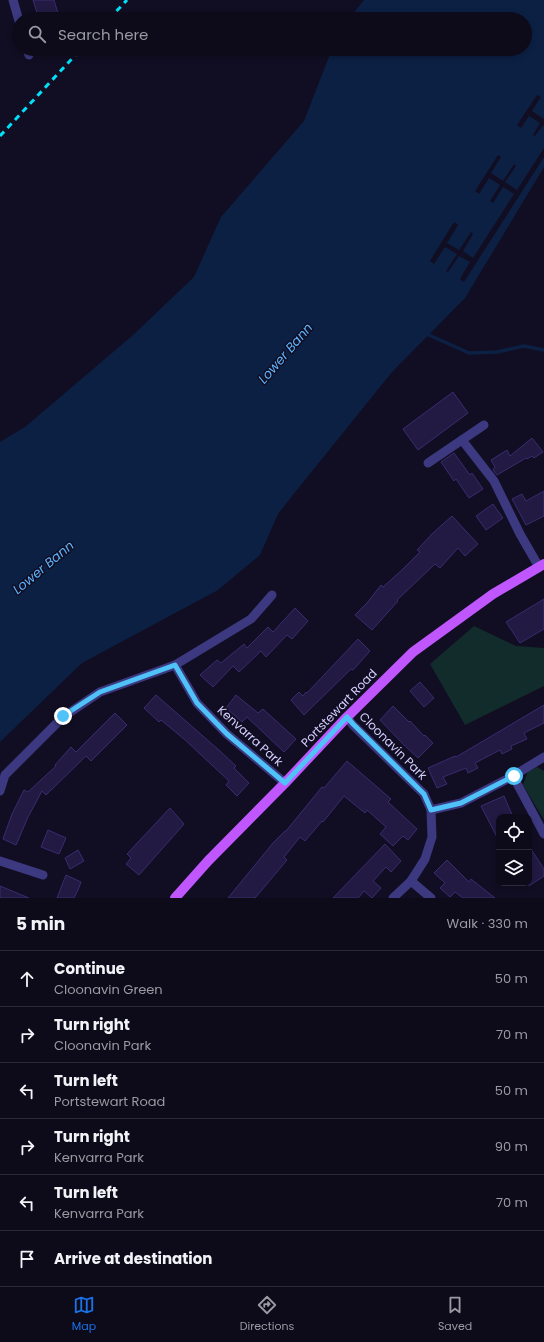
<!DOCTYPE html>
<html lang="en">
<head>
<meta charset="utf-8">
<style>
  body { margin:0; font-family:Poppins,sans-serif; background:#1b1827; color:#f1f3f6 }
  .controls { position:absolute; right:12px; bottom:12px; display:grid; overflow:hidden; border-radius:8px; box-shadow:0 2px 6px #0003 }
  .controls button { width:36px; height:36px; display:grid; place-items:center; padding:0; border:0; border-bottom:1px solid #2d2b39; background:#0d0a1a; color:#f1f3f6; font:20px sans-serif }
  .stop { position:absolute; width:12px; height:12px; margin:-9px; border:3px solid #4fc3f7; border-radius:50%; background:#fff }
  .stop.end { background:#4fc3f7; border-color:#fff; box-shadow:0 1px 4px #0008 }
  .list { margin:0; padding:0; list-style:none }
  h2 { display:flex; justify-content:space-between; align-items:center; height:52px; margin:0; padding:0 16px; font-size:17px }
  h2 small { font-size:13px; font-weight:400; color:#9a9aa2 }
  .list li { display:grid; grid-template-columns:26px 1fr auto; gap:12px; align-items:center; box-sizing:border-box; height:56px; padding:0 16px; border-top:1px solid #2d2b39 }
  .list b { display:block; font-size:15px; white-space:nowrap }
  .list p { margin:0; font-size:13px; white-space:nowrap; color:#9a9aa2 }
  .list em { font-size:13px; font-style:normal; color:#9a9aa2 }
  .icon { flex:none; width:22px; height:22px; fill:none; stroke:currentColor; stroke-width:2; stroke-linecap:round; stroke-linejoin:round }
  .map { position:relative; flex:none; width:544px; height:898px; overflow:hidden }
  .search { position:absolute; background:#0d0a1a; box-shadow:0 2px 6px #0003; left:12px; right:12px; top:12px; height:44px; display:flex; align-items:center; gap:10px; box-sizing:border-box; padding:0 14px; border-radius:22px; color:#9a9aa2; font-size:15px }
  .sheet { height:388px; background:#0d0a1a }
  nav { display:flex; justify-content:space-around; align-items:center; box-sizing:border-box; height:56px; border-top:1px solid #2d2b39; background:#0d0a1a; font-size:11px; color:#9a9aa2 }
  nav a { display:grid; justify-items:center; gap:2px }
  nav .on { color:#1a73e8 }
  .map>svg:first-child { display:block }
  .green { fill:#112c2b }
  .water { fill:#0c2044 }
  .pier { fill:#110e23 }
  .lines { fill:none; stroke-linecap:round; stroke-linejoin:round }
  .stream { stroke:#0c2044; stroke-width:3.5 }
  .building { fill:#221a43; stroke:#392c6f }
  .minor { stroke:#3c3981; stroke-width:9 }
  .primary { stroke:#c057fe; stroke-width:10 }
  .rail { stroke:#01e1f9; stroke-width:3; stroke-dasharray:6 5; stroke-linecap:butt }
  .route { stroke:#4fc3f7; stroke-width:5 }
  .labels { text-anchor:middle; stroke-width:3; stroke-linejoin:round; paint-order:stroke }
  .street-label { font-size:12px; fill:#d5cfff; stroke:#110e23 }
  .water-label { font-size:13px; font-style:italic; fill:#5eb4fe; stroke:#110e23 }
</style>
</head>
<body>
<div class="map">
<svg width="544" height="898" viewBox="0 0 544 898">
  <rect width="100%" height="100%" fill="#110e23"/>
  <g class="green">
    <path d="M 474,626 L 516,646 L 544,648 L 544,686 L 465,725 L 430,664 Z"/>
    <path d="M 537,767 L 544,771 L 544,820 L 523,785 L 528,771 Z"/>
  </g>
  <path class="water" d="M 364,0 L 544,0 L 544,167 L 465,298 L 392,372 L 292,496 L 278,514 L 260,555 L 218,590 L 82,663 L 0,742 L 0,442 L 25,427 L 132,336 L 194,277 L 221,217 L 304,121 L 332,49 L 525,49 L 525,19 L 349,19 Z"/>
  <g class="pier">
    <path d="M 537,95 L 541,97 L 532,111 L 544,119 L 544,126 L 543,125 L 535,136 L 533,135 L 540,123 L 529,116 L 521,128 L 517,125 Z"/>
    <path d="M 544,148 L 544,157 L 464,282 L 460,279 L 470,262 L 459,256 L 448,272 L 446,271 L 457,254 L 445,247 L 434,264 L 430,261 L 454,222 L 458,225 L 447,243 L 459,250 L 471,232 L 473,234 L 463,251 L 473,258 L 514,194 L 503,187 L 493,203 L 490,201 L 500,185 L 489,178 L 479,194 L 475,191 L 498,155 L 501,157 L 491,173 L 503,181 L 514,164 L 516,166 L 505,182 L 517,190 Z"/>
  </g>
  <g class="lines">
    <path class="stream" d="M 426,332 L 429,335 L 469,353 L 497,352 L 524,346 L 544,350"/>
  </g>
  <g class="building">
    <path d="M 33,0 L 54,0 L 58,13 L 39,19 Z"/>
    <path d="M 453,392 L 468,413 L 418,450 L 403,429 Z"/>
    <path d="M 532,438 L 543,452 L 534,458 L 532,456 L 527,459 L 526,458 L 497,475 L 493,470 L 495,467 L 491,460 L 507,450 L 510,456 Z"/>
    <path d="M 454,453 L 470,475 L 472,473 L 483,489 L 469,498 L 456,479 L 454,481 L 441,462 Z"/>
    <path d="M 544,491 L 544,516 L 526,525 L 512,499 L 522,494 L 526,501 Z"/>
    <path d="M 493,504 L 503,518 L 486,530 L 476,516 Z"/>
    <path d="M 452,516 L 478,544 L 465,556 L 458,548 L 440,568 L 435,564 L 397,600 L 398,601 L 372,630 L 355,615 L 367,603 L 381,585 L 383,587 L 403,569 L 420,552 L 417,550 L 433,533 Z"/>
    <path d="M 544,599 L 544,629 L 520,643 L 506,622 Z"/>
    <path d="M 295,608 L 308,621 L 292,639 L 287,635 L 266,657 L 261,651 L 239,672 L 233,666 L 213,687 L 200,675 L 217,660 L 221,663 L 244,644 L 247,648 L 268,627 L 273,632 Z"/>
    <path d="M 358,639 L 370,651 L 353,670 L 351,669 L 304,715 L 291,700 L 299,692 L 303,696 L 306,692 L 307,693 Z"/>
    <path d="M 420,682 L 434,698 L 424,707 L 410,691 Z"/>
    <path d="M 156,695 L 220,751 L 236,766 L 234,768 L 249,783 L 237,796 L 226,785 L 229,781 L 184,739 L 161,720 L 159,722 L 144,708 Z"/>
    <path d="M 236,695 L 258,713 L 263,709 L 296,739 L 284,752 L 247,717 L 242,722 L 226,708 Z"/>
    <path d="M 544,705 L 544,723 L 524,733 L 527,739 L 511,746 L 512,749 L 502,754 L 500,750 L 475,763 L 478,768 L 468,773 L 466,768 L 443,777 L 447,784 L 437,788 L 428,768 L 455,756 L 456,757 L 468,750 Z"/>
    <path d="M 393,706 L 409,722 L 410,721 L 424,736 L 425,735 L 433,743 L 418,758 L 404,745 L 380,720 Z"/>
    <path d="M 115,713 L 127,725 L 91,761 L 86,756 L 46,795 L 42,791 L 28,817 L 16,845 L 3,839 L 12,814 L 24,790 L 28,792 L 56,766 L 55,765 L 71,747 L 76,752 Z"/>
    <path d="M 347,761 L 391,799 L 388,802 L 417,829 L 408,840 L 403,836 L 393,846 L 380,834 L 386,827 L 367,810 L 365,813 L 344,796 L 323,822 L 322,821 L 305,841 L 300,837 L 284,857 L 287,860 L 255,898 L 228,898 L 273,843 L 285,831 L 286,831 L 322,787 L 324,788 Z"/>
    <path d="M 504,796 L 513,817 L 499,817 L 499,841 L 481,806 Z"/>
    <path d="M 170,808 L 184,824 L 139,875 L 126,864 L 131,858 L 127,854 Z"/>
    <path d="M 48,830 L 66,838 L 59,854 L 41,847 Z"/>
    <path d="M 385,844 L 401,861 L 391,872 L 386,867 L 373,881 L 381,888 L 372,898 L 364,891 L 358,898 L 333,898 Z"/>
    <path d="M 529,846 L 544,869 L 544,876 L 529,886 Z"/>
    <path d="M 78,850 L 84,861 L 70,869 L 65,858 Z"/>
    <path d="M 447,860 L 469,882 L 471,879 L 495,898 L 463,898 L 455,892 L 450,897 L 440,888 L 445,883 L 434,873 Z"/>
    <path d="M 66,875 L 81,882 L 78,890 L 74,898 L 57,898 Z"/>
    <path d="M 0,886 L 29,898 L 0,898 Z"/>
  </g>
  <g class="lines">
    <g class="minor">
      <path d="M 13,0 L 19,21"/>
      <path d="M 27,49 L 29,55"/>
      <path d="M 462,440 L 494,481 L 520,534 L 539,567"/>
      <path d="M 428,463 L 484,425"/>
      <path d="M 175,665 L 197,703 L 227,734 L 285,783"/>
      <path d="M 347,717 L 352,724 L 424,794 L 431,810 L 432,837 L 425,859 L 411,881 L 393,898"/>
      <path d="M 513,776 L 544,834"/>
      <path d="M 0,791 L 5,775 L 63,717 L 100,692 L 175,665 L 251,619 L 272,595"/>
      <path d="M 431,810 L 461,803 L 513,776 L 544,757"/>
      <path d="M 0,861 L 43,875"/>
      <path d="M 411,881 L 431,898"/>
    </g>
    <path class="primary" d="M 175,898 L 208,861 L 285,783 L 347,717 L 413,652 L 493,594 L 544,564"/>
    <g class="rail">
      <path d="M 109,19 L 127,0"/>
      <path d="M 0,136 L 81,49"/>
    </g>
  </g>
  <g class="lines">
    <path class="route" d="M 63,716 L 100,692 L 175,665 L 197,703 L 227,734 L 285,783 L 347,717 L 353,724 L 424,794 L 431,810 L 461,803 L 514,776"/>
  </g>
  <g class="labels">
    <g class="street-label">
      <text transform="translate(339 708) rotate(-46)" y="4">Portstewart Road</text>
      <text transform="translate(250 736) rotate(42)" y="4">Kenvarra Park</text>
      <text transform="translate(393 746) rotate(45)" y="4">Cloonavin Park</text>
    </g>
    <g class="water-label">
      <text transform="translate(285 353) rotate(-49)" y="5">Lower Bann</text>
      <text transform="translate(43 567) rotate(-40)" y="5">Lower Bann</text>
    </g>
  </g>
</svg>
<div class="controls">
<button><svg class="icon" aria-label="locate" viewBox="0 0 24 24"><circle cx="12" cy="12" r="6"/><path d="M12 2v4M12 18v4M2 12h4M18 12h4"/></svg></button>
<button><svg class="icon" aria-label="layers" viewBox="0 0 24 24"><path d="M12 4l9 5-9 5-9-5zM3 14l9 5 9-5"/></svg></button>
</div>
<div class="stop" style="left:514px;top:776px"></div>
<div class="stop end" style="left:63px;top:716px"></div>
<div class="search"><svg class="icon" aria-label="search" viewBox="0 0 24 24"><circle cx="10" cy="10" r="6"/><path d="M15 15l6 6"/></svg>Search here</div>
</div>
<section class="sheet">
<h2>5 min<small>Walk · 330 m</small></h2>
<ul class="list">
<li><svg class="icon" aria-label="ahead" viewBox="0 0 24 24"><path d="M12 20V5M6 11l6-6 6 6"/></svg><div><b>Continue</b><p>Cloonavin Green</p></div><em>50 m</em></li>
<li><svg class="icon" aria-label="right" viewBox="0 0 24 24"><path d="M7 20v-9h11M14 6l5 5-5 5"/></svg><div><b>Turn right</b><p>Cloonavin Park</p></div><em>70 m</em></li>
<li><svg class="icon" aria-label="left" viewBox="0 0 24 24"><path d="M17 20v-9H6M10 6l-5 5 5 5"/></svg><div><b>Turn left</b><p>Portstewart Road</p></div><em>50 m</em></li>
<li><svg class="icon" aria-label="right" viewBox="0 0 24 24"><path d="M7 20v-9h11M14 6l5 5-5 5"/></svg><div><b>Turn right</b><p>Kenvarra Park</p></div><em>90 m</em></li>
<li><svg class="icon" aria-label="left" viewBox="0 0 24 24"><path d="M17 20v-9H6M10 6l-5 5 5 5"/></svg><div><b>Turn left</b><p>Kenvarra Park</p></div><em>70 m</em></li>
<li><svg class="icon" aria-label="arrive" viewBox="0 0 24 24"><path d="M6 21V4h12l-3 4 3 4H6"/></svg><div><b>Arrive at destination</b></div></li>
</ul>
</section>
<nav>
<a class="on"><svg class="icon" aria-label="map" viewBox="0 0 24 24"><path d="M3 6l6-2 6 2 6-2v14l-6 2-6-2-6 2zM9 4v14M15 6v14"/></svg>Map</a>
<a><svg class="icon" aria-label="directions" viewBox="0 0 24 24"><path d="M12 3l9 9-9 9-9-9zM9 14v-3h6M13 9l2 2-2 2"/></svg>Directions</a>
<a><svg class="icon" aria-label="saved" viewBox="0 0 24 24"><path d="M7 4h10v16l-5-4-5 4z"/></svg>Saved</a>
</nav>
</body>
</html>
